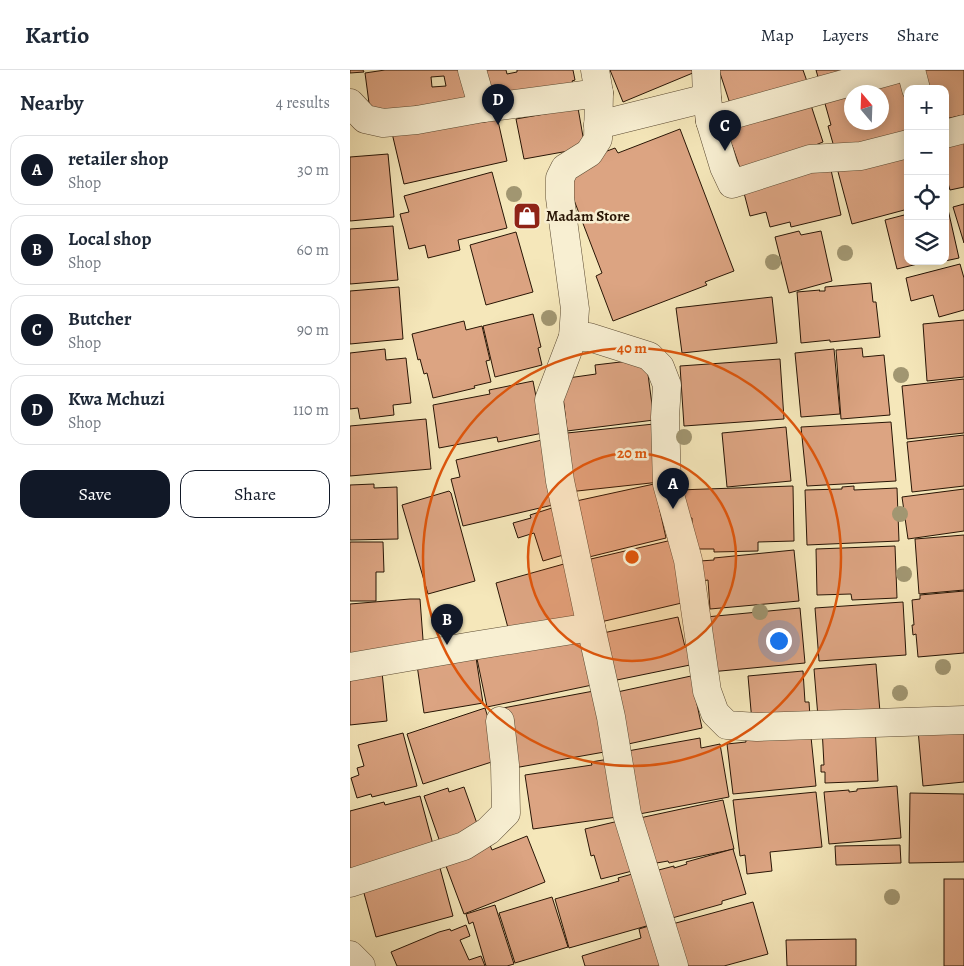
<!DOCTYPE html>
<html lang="en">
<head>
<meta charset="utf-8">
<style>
  body { margin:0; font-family:Alegreya,serif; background:#f6f6f7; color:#1f2937 }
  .controls { position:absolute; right:15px; top:15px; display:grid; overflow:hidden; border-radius:10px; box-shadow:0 2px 12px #0003 }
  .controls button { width:45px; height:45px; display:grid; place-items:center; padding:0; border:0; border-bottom:1px solid #e0e1e3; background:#fff; color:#1f2937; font:25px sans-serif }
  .compass { position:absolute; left:494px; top:15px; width:45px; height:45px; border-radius:50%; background:#fff; box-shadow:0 2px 12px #0003; rotate:341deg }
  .you { position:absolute; left:428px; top:570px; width:18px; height:18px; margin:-12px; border:4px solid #fff; border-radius:50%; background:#1a73e8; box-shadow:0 0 0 8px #1a73e833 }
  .badge { display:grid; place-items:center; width:32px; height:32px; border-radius:50%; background:#111827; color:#fff; font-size:16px; font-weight:700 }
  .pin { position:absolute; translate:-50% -41px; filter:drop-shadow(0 1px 2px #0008) }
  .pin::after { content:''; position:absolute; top:26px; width:18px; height:15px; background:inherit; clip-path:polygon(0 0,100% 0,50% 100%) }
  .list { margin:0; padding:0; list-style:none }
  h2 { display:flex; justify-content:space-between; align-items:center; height:65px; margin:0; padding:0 20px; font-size:21px }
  h2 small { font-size:16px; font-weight:400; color:#747a83 }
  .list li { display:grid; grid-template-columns:32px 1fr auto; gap:15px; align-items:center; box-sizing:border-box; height:70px; margin:0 10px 10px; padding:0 10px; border:1px solid #e0e1e3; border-radius:15px }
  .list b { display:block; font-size:19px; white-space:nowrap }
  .list p { margin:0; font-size:16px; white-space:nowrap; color:#747a83 }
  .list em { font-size:16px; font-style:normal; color:#747a83 }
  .actions { display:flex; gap:10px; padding:15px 20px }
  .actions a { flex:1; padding:11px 0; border:1px solid #111827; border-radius:15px; text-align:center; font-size:18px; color:#111827 }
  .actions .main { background:#111827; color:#fff }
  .icon { flex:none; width:28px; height:28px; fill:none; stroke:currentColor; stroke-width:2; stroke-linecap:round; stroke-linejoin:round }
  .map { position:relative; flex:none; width:614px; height:896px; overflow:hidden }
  header { display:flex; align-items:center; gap:30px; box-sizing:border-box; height:70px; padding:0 25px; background:#fff; border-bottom:1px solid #e0e1e3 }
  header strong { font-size:24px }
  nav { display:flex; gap:28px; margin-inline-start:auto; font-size:18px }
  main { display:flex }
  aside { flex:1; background:#fff }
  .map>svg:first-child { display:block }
  .building { fill:#dca482; stroke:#281505; fill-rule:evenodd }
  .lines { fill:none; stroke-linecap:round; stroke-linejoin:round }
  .minor-casing { stroke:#5b4a32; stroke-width:29 }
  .minor { stroke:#f8efd2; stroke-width:28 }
  .tree { fill:#a19671 }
  .ring { fill:none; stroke:#de560c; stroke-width:2.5 }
  .labels { text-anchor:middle; stroke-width:5; stroke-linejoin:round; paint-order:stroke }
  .poi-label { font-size:15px; font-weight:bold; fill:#281505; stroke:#f8efd2; text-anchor:start }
  .centre { fill:#de560c; stroke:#f8efd2; stroke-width:2.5 }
  .ring-label { font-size:15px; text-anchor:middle; font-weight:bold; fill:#de560c; stroke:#f8efd2; stroke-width:5; stroke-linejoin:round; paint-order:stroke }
</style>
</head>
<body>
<header>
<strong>Kartio</strong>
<nav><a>Map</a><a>Layers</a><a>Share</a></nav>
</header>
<main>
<aside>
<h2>Nearby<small>4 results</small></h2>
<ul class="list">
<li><span class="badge">A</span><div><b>retailer shop</b><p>Shop</p></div><em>30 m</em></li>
<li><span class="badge">B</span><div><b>Local shop</b><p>Shop</p></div><em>60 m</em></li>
<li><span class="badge">C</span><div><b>Butcher</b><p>Shop</p></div><em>90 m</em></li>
<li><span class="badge">D</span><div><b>Kwa Mchuzi</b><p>Shop</p></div><em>110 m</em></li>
</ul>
<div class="actions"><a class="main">Save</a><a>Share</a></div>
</aside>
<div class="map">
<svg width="614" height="896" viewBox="0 0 614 896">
  <rect width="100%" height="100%" fill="#f5e7ba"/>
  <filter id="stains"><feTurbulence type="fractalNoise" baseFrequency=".004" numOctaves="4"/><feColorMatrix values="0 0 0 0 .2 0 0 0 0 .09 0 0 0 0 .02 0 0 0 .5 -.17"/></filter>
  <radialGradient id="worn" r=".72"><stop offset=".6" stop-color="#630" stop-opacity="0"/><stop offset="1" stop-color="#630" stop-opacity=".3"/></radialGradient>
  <g class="building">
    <path d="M 0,0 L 13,0 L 14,2 L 0,3 Z"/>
    <path d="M 35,0 L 113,0 L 117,30 L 21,48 L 15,3 ZM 94,6 L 96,16 L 82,17 L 81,7 Z"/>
    <path d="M 132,0 L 156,0 L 157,4 L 167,2 L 167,0 L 223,0 L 225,10 L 222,11 L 223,13 L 141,34 Z"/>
    <path d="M 260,0 L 350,0 L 273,32 Z"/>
    <path d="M 369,0 L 453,0 L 459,17 L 383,43 Z"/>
    <path d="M 466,0 L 523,0 L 470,14 Z"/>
    <path d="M 567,0 L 614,0 L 614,45 L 595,49 L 595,19 L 572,19 Z"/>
    <path d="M 547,2 L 551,16 L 560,14 L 558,19 L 558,65 L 486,84 L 478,56 L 481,55 L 472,23 ZM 502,22 L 532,22 L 532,52 L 502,52 Z"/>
    <path d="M 458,26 L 473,72 L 392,104 L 382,75 L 379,76 L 372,54 Z"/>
    <path d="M 228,38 L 235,78 L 174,89 L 166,49 Z"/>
    <path d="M 146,42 L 157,91 L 54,114 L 42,63 Z"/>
    <path d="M 330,59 L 384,201 L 355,212 L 357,215 L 263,251 L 246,206 L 252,203 L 214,104 L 244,86 L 265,78 L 268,83 Z"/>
    <path d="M 614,62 L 614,117 L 600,120 L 595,103 L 595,67 Z"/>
    <path d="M 558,78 L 558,139 L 502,154 L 487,98 Z"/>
    <path d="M 38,84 L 44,147 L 0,151 L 0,87 Z"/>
    <path d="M 479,91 L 491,145 L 441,157 L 440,152 L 420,157 L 416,142 L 400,146 L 394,123 Z"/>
    <path d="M 142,102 L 157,158 L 108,170 L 110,180 L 78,188 L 75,175 L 59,179 L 50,144 L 59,142 L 54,126 Z"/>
    <path d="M 614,134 L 614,173 L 603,137 Z"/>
    <path d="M 595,135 L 597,135 L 609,188 L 595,191 Z"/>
    <path d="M 558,144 L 558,191 L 580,191 L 547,199 L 535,150 Z"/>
    <path d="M 43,156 L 48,210 L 0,214 L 0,159 Z"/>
    <path d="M 449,161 L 451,165 L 471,161 L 482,211 L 439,223 L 425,167 Z"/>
    <path d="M 166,162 L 183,222 L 136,235 L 120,175 Z"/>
    <path d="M 610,194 L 614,208 L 614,240 L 589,247 L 583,225 L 561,231 L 556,208 Z"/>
    <path d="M 521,213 L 523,232 L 526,232 L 530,267 L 480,272 L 480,270 L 451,273 L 447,222 L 470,220 L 469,221 L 475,221 L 475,217 Z"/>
    <path d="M 49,217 L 53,269 L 0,274 L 0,221 Z"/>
    <path d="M 422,227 L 427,273 L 332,283 L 326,238 Z"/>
    <path d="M 183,244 L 191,277 L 188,278 L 192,295 L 145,307 L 133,256 Z"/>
    <path d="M 614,250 L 614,307 L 577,311 L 573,254 Z"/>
    <path d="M 114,251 L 116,260 L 132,256 L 140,290 L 136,291 L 141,312 L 124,316 L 125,318 L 83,328 L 77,303 L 74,304 L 70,289 L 68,290 L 62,264 Z"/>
    <path d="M 512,278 L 513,287 L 534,285 L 540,345 L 491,349 L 486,280 Z"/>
    <path d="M 35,279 L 36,290 L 56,288 L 61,333 L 43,335 L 44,345 L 10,349 L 8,338 L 0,339 L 0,283 Z"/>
    <path d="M 484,279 L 490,344 L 451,347 L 445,283 Z"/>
    <path d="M 296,289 L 304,350 L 217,361 L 211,309 L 246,304 L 245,295 Z"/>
    <path d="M 430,289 L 434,349 L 334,356 L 330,296 Z"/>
    <path d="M 614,309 L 614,363 L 557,369 L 552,316 Z"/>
    <path d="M 183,311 L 193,363 L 148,372 L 147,367 L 89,378 L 83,335 L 140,324 L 139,320 Z"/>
    <path d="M 76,349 L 81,399 L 0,406 L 0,356 Z"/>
    <path d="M 541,352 L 546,411 L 457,416 L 451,357 Z"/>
    <path d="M 304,354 L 310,412 L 218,422 L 217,363 Z"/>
    <path d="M 436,357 L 441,411 L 377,417 L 372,363 Z"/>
    <path d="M 614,365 L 614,416 L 562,422 L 557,372 Z"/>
    <path d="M 192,370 L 207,434 L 113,456 L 101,409 L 110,407 L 106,390 Z"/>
    <path d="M 24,414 L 24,418 L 47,417 L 48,469 L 0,470 L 0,415 Z"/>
    <path d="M 304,414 L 316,468 L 231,489 L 217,433 Z"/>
    <path d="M 443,416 L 444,471 L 408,472 L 408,481 L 364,482 L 364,479 L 347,479 L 342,474 L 342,448 L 340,448 L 328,420 Z"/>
    <path d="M 504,416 L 504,420 L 547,418 L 549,471 L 457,475 L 455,420 L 492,419 L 492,417 Z"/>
    <path d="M 614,419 L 614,461 L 558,469 L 552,427 Z"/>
    <path d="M 99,421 L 101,423 L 125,511 L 78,524 L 52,435 Z"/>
    <path d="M 205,437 L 220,483 L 193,491 L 184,463 L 168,468 L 163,453 L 181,448 L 180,445 Z"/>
    <path d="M 614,465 L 614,520 L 569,524 L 565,469 Z"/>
    <path d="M 322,470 L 336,532 L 242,554 L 228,492 Z"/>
    <path d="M 0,472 L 33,472 L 34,502 L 26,502 L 26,531 L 0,531 Z"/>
    <path d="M 545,476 L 547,528 L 502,530 L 501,524 L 467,525 L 466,479 Z"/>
    <path d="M 444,480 L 449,531 L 360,539 L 358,510 L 352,511 L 350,491 L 364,490 L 364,488 Z"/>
    <path d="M 221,492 L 236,548 L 161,569 L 146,513 Z"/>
    <path d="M 614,521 L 614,583 L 568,587 L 566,564 L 563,565 L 562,555 L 564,555 L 562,530 L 570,529 L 570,525 Z"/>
    <path d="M 60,529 L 70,529 L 74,583 L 0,589 L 0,534 Z"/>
    <path d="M 553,532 L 556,585 L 469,591 L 465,538 Z"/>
    <path d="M 450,538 L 455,593 L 360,602 L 356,547 Z"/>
    <path d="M 328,547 L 335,577 L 343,575 L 340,595 L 262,611 L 253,563 Z"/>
    <path d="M 236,561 L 247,614 L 137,637 L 126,584 Z"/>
    <path d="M 125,581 L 133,633 L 74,643 L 67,595 Z"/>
    <path d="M 526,594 L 530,642 L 468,647 L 464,599 Z"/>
    <path d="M 453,601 L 455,632 L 459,632 L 460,647 L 402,652 L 398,606 Z"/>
    <path d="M 32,602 L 37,651 L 0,655 L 0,606 Z"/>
    <path d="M 341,606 L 352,658 L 269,676 L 258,624 Z"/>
    <path d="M 249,620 L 260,681 L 164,698 L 153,638 Z"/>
    <path d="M 135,638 L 151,689 L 73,714 L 57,664 Z"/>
    <path d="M 614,655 L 614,712 L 573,716 L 568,660 Z"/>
    <path d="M 525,656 L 528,711 L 475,713 L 475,702 L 471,702 L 471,695 L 474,695 L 472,658 Z"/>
    <path d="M 460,657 L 466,716 L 383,724 L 377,674 L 396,672 L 395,664 Z"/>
    <path d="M 53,663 L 67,716 L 22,727 L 21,724 L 7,728 L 1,708 L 9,705 L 7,698 L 14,696 L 8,675 Z"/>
    <path d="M 350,668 L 351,678 L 370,674 L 379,727 L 284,745 L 272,682 Z"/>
    <path d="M 259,689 L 274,746 L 183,759 L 175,705 L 242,695 L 241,692 Z"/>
    <path d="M 547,716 L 551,768 L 479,774 L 474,722 L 499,720 L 499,722 L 507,721 L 507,719 Z"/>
    <path d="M 114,717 L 130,762 L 91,775 L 74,726 L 98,718 L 99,722 Z"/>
    <path d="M 466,722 L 472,777 L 420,782 L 422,801 L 397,804 L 395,785 L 390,786 L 383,730 Z"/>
    <path d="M 560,723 L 614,724 L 614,792 L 559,793 Z"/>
    <path d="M 70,726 L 85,782 L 0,805 L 0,741 L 34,732 L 35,735 Z"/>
    <path d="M 373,730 L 384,779 L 319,793 L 318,791 L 295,795 L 285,749 Z"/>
    <path d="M 277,749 L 290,799 L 251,809 L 244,785 L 241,786 L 235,759 Z"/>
    <path d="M 177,766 L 195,812 L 114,844 L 93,788 L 138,770 L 142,780 Z"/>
    <path d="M 550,775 L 551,793 L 486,795 L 485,776 Z"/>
    <path d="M 383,779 L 396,824 L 372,831 L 372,834 L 315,850 L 301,802 L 324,796 L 324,798 L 337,794 L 336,792 Z"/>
    <path d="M 90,798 L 103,846 L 26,867 L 12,816 Z"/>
    <path d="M 293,801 L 307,853 L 219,878 L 205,829 L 269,811 L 268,808 Z"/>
    <rect x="594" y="809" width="20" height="87"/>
    <path d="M 202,827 L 218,877 L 165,893 L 149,843 Z"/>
    <path d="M 403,832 L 418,884 L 374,896 L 326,896 L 315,856 Z"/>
    <path d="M 145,835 L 164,894 L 157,896 L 136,896 L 123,852 L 119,854 L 116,844 Z"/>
    <path d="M 116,855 L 120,866 L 110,870 L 119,890 L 131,886 L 135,896 L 47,896 L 41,882 L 89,862 L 100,859 L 101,861 Z"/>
    <path d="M 302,855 L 315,896 L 235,896 L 232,886 L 291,868 L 289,859 Z"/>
    <path d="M 506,869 L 506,896 L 437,896 L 436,870 Z"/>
  </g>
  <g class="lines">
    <defs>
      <g id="minor">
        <path d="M 122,0 L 133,38"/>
        <path d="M 356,0 L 357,28 L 360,51 L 544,0"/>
        <path d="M 561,0 L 566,19"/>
        <path d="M 0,33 L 15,49 L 33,53 L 67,50 L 133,38 L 249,23"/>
        <path d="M 360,51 L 374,97 L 382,114 L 460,89 L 511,86 L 558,74"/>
        <path d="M 248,55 L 357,28"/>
        <path d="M 595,64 L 614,59"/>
        <path d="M 223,267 L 239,267 L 299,286 L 310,297 L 317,315 L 315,347 L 317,414 L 338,490 L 357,621 L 365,643 L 377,655 L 407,657 L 614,650"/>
        <path d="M 241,557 L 261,647 L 277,744 L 324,896"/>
        <path d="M 0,597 L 122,576 L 241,557 L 210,411 L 199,330 L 223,267 L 225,239 L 210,128 L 210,108 L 215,98 L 239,83 L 248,69 L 249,23 L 245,0"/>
        <path d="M 0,813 L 114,776 L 138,761 L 156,743 L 155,695 L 150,651"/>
        <path d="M 0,885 L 11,896"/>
      </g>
    </defs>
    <use href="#minor" class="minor-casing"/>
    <use href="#minor" class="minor"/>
  </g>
  <g class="tree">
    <circle cx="164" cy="124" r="8"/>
    <circle cx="495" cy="183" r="8"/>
    <circle cx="423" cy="192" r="8"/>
    <circle cx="199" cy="248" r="8"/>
    <circle cx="551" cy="305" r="8"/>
    <circle cx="334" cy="367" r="8"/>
    <circle cx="550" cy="444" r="8"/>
    <circle cx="554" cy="504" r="8"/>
    <circle cx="410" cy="542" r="8"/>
    <circle cx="593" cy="597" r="8"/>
    <circle cx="550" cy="623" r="8"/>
    <circle cx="542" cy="827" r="8"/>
  </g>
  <circle cx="282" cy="487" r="104" fill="#de560c" fill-opacity=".12"/>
  <g class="ring">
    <circle cx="282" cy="487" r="104"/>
    <circle cx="282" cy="487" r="209"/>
  </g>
  <defs>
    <symbol id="shop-square" viewBox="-11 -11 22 22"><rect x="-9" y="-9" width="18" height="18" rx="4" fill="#8f2418" stroke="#f8efd2"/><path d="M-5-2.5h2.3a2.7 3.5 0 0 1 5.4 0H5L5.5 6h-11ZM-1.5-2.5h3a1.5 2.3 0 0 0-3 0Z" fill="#fff"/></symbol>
  </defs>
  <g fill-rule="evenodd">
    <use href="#shop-square" x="161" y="130" width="32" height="32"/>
  </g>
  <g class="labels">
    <g class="poi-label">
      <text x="196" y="151">Madam Store</text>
    </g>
  </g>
  <circle cx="282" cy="487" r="8" class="centre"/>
  <g class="ring-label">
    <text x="282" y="283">40 m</text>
    <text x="282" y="388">20 m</text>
  </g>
  <rect width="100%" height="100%" filter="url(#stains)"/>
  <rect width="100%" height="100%" fill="url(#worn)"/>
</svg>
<div class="controls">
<button>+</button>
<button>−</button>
<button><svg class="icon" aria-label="locate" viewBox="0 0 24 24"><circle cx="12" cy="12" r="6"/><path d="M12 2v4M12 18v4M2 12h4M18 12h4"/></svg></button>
<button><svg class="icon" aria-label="layers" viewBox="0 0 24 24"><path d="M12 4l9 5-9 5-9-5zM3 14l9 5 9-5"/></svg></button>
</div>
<svg class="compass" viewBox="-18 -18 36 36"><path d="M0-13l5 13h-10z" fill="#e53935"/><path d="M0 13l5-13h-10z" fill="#747a83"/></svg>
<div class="you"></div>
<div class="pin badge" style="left:323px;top:439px">A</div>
<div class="pin badge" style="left:97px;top:575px">B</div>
<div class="pin badge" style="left:375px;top:81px">C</div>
<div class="pin badge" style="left:148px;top:55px">D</div>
</div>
</main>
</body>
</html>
